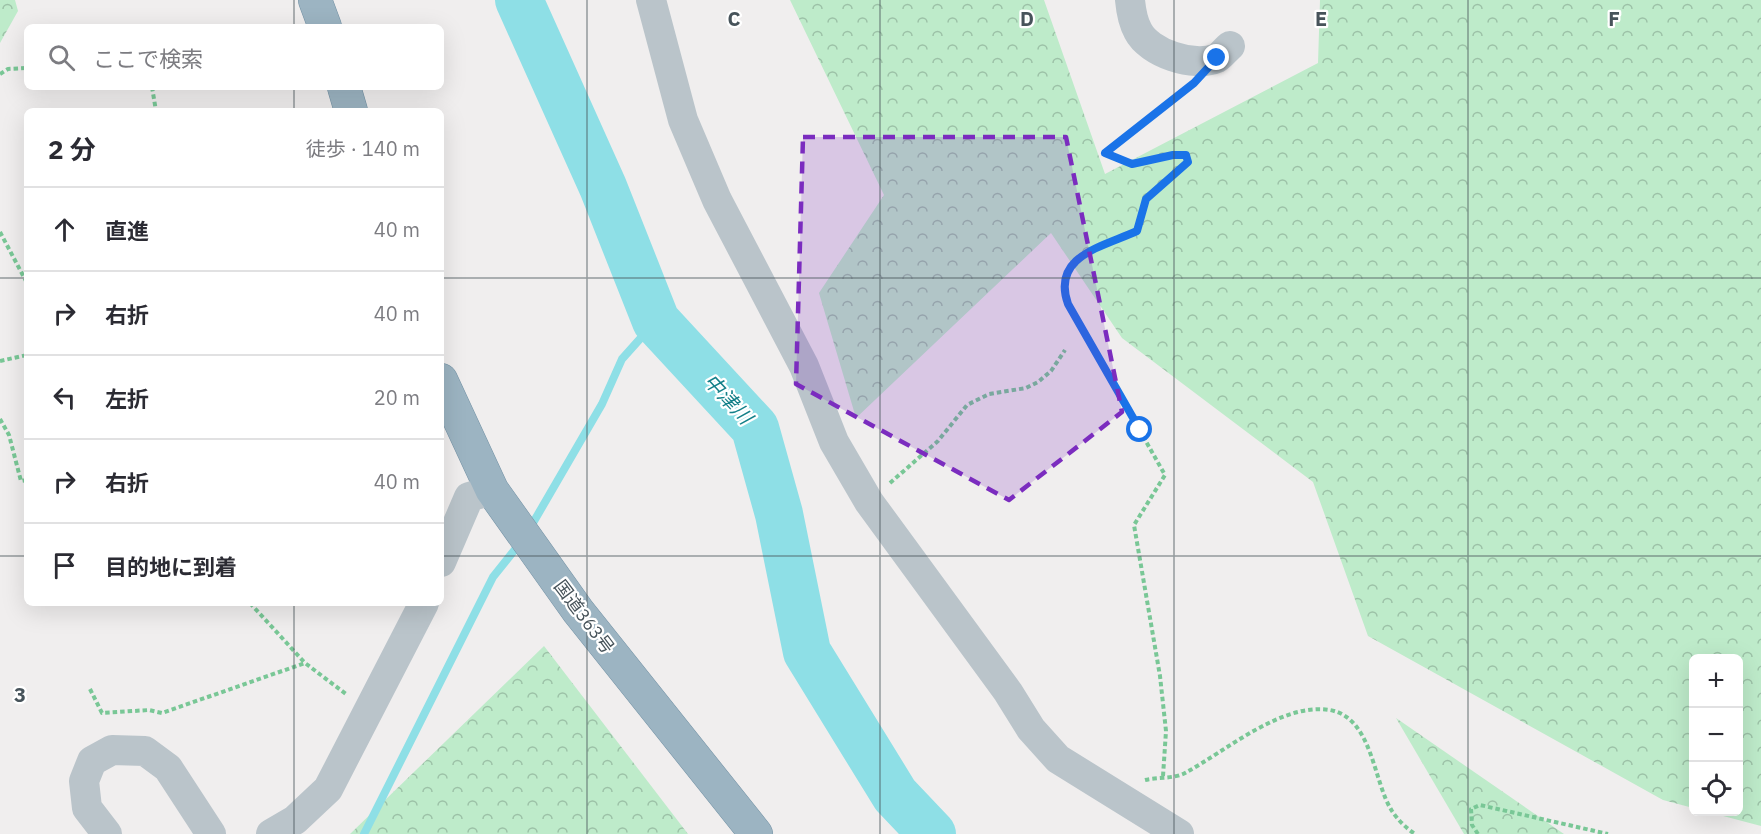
<!DOCTYPE html>
<html lang="ja">
<head>
<meta charset="utf-8">
<style>
  body { margin:0; font-family:"IBM Plex Sans","Noto Sans JP",sans-serif; background:#f2f2f3; color:#2b2b33 }
  .controls { position:absolute; right:18px; bottom:18px; display:grid; overflow:hidden; border-radius:9px; box-shadow:0 6px 24px #0002 }
  .controls button { width:54px; height:54px; display:grid; place-items:center; padding:0; border:0; border-bottom:2px solid #e1e1e2; background:#fff; color:#2b2b33; font:30px sans-serif }
  .stop { position:absolute; width:18px; height:18px; margin:-14px; border:4px solid #1a73e8; border-radius:50%; background:#fff }
  .stop.end { background:#1a73e8; border-color:#fff; box-shadow:0 2px 6px #0008 }
  .list { margin:0; padding:0; list-style:none }
  h2 { display:flex; justify-content:space-between; align-items:center; height:78px; margin:0; padding:0 24px; font-size:26px }
  h2 small { font-size:20px; font-weight:400; color:#7c7c81 }
  .list li { display:grid; grid-template-columns:39px 1fr auto; gap:18px; align-items:center; box-sizing:border-box; height:84px; padding:0 24px; border-top:2px solid #e1e1e2 }
  .list b { display:block; font-size:22px; white-space:nowrap }
  .list em { font-size:20px; font-style:normal; color:#7c7c81 }
  .icon { flex:none; width:33px; height:33px; fill:none; stroke:currentColor; stroke-width:2; stroke-linecap:round; stroke-linejoin:round }
  .map { position:relative; flex:none; width:1761px; height:834px; overflow:hidden }
  .search { position:absolute; background:#fff; box-shadow:0 6px 24px #0002; left:24px; top:24px; width:420px; height:66px; display:flex; align-items:center; gap:15px; box-sizing:border-box; padding:0 21px; border-radius:9px; color:#7c7c81; font-size:22px }
  .panel { position:absolute; background:#fff; box-shadow:0 6px 24px #0002; left:24px; top:108px; width:420px; height:498px; border-radius:9px }
  .map>svg:first-child { display:block }
  .forest { fill:url(#forest-crowns) }
  .lines { fill:none; stroke-linecap:round; stroke-linejoin:round }
  .stream { stroke:#8edfe6; stroke-width:8 }
  .river { stroke:#8edfe6; stroke-width:48 }
  .trunk-casing { stroke:#7492a5; stroke-width:34 }
  .path { stroke:#79c796; stroke-width:4; stroke-dasharray:4.5 3; stroke-linecap:butt }
  .minor { stroke:#bac4ca; stroke-width:30 }
  .trunk { stroke:#9cb4c2; stroke-width:33 }
  .route { stroke:#1a73e8; stroke-width:8 }
  .marked { fill:#7b2cbf; fill-opacity:0.2; stroke:#7b2cbf; stroke-width:4.5; stroke-dasharray:12 8; stroke-linejoin:round }
  .grid { fill:none; stroke:#47535a; stroke-width:1.5; stroke-opacity:0.55 }
  .labels { text-anchor:middle; stroke-width:4.5; stroke-linejoin:round; paint-order:stroke }
  .street-label { font-size:18px; fill:#47535a; stroke:#fff }
  .water-label { font-size:20px; font-style:italic; fill:#148089; stroke:#fff }
  .grid-label { font-size:20px; text-anchor:middle; font-weight:bold; fill:#47535a; stroke:#fff; stroke-width:4.5; stroke-linejoin:round; paint-order:stroke }
</style>
</head>
<body>
<div class="map">
<svg width="1761" height="834" viewBox="0 0 1761 834">
  <defs>
    <pattern id="forest-crowns" width="20" height="18" patternUnits="userSpaceOnUse" patternTransform="scale(1.5)"><rect width="20" height="18" fill="#beebca"/><path d="M2 6a3 3 0 1 1 6 0M12 15a3 3 0 1 1 6 0" fill="none" stroke="#9cc1a7"/></pattern>
  </defs>
  <rect width="100%" height="100%" fill="#f0eeee"/>
  <g class="forest">
    <path d="M 0,0 L 15,0 L 18,11 L 0,43 Z"/>
    <path d="M 790,0 L 1044,0 L 1105,174 L 1318,63 L 1320,0 L 1761,0 L 1761,826 L 1708,812 L 1738,812 L 1738,658 L 1694,658 L 1693,808 L 1663,800 L 1368,636 L 1313,482 L 1122,338 L 1051,233 L 856,418 L 819,293 L 884,195 Z"/>
    <path d="M 544,646 L 688,834 L 350,834 Z"/>
    <path d="M 1396,718 L 1564,834 L 1464,834 Z"/>
  </g>
  <g class="lines">
    <g class="stream">
      <path d="M 530,528 L 602,404 L 622,359 L 656,321"/>
      <path d="M 364,834 L 493,577 L 521,542"/>
    </g>
    <path class="river" d="M 519,0 L 603,187 L 656,321 L 755,428 L 779,514 L 807,652 L 895,795 L 932,834"/>
    <defs>
      <g id="trunk">
        <path d="M 315,0 L 325,27"/>
        <path d="M 344,87 L 351,111"/>
        <path d="M 441,380 L 492,490 L 578,611 L 756,834"/>
      </g>
    </defs>
    <use href="#trunk" class="trunk-casing"/>
    <g class="path">
      <path d="M 0,74 L 8,69 L 27,68"/>
      <path d="M 152,87 L 156,111"/>
      <path d="M 0,232 L 27,283"/>
      <path d="M 0,361 L 27,355"/>
      <path d="M 0,419 L 9,435 L 21,481 L 27,480"/>
      <path d="M 890,483 L 938,441 L 967,405 L 989,394 L 1026,388 L 1038,382 L 1051,371 L 1065,350"/>
      <path d="M 250,603 L 305,663"/>
      <path d="M 90,689 L 102,713 L 149,710 L 162,713 L 305,663 L 346,694"/>
      <path d="M 1163,776 L 1166,731 L 1160,676 L 1134,525 L 1165,475 L 1068,304 C 1051,256 1102,247 1137,231 L 1146,199 L 1188,162 L 1186,155 L 1173,155 L 1132,164 L 1105,153 L 1187,89"/>
      <path d="M 1145,780 C 1157,777 1174,779 1185,773 C 1226,751 1282,702 1330,710 C 1373,718 1373,782 1392,811 C 1397,819 1407,829 1415,834"/>
      <path d="M 1478,834 L 1472,825 L 1471,809 L 1480,805 L 1608,834"/>
    </g>
    <g class="minor">
      <path d="M 651,0 L 683,120 L 717,200 L 804,366 L 834,442 L 869,502 L 1008,692 L 1031,729 L 1058,759 L 1179,834"/>
      <path d="M 1130,0 C 1131,11 1133,22 1138,31 C 1149,53 1194,68 1217,58 C 1221,56 1226,49 1230,46"/>
      <path d="M 441,562 L 469,497 L 492,490"/>
      <path d="M 107,834 L 87,808 L 84,781 L 92,761 L 112,750 L 145,751 L 168,768 L 211,834"/>
      <path d="M 271,834 L 295,820 L 328,789 L 424,603"/>
    </g>
    <use href="#trunk" class="trunk"/>
  </g>
  <g class="lines">
    <path class="route" d="M 1140,430 L 1068,304 C 1051,256 1102,247 1137,231 L 1146,199 L 1188,162 L 1186,155 L 1173,155 L 1132,164 L 1105,153 L 1194,83 L 1217,58"/>
  </g>
  <path class="marked" d="M 803,137 L 1066,137 L 1122,412 L 1009,500 L 796,384 Z"/>
  <path class="grid" d="M 294,0 L 294,27M 587,0 L 587,834M 880,0 L 880,834M 1174,0 L 1174,834M 1468,0 L 1468,834M 294,87 L 294,111M 0,278 L 27,278M 441,278 L 1761,278M 0,556 L 27,556M 441,556 L 1761,556M 294,603 L 294,834"/>
  <g class="labels">
    <g class="street-label">
      <text transform="translate(584 617) rotate(53)" y="6">国道363号</text>
    </g>
    <g class="water-label">
      <text transform="translate(728 399) rotate(47)" y="7">中津川</text>
    </g>
  </g>
  <g class="grid-label">
    <text x="734" y="26">C</text>
    <text x="1027" y="26">D</text>
    <text x="1321" y="26">E</text>
    <text x="1614" y="26">F</text>
    <text x="20" y="702">3</text>
  </g>
</svg>
<div class="controls">
<button>+</button>
<button>−</button>
<button><svg class="icon" aria-label="locate" viewBox="0 0 24 24"><circle cx="12" cy="12" r="6"/><path d="M12 2v4M12 18v4M2 12h4M18 12h4"/></svg></button>
</div>
<div class="stop" style="left:1140px;top:430px"></div>
<div class="stop end" style="left:1217px;top:58px"></div>
<div class="search"><svg class="icon" aria-label="search" viewBox="0 0 24 24"><circle cx="10" cy="10" r="6"/><path d="M15 15l6 6"/></svg>ここで検索</div>
<section class="panel">
<h2>2 分<small>徒歩 · 140 m</small></h2>
<ul class="list">
<li><svg class="icon" aria-label="ahead" viewBox="0 0 24 24"><path d="M12 20V5M6 11l6-6 6 6"/></svg><div><b>直進</b></div><em>40 m</em></li>
<li><svg class="icon" aria-label="right" viewBox="0 0 24 24"><path d="M7 20v-9h11M14 6l5 5-5 5"/></svg><div><b>右折</b></div><em>40 m</em></li>
<li><svg class="icon" aria-label="left" viewBox="0 0 24 24"><path d="M17 20v-9H6M10 6l-5 5 5 5"/></svg><div><b>左折</b></div><em>20 m</em></li>
<li><svg class="icon" aria-label="right" viewBox="0 0 24 24"><path d="M7 20v-9h11M14 6l5 5-5 5"/></svg><div><b>右折</b></div><em>40 m</em></li>
<li><svg class="icon" aria-label="arrive" viewBox="0 0 24 24"><path d="M6 21V4h12l-3 4 3 4H6"/></svg><div><b>目的地に到着</b></div></li>
</ul>
</section>
</div>
</body>
</html>
